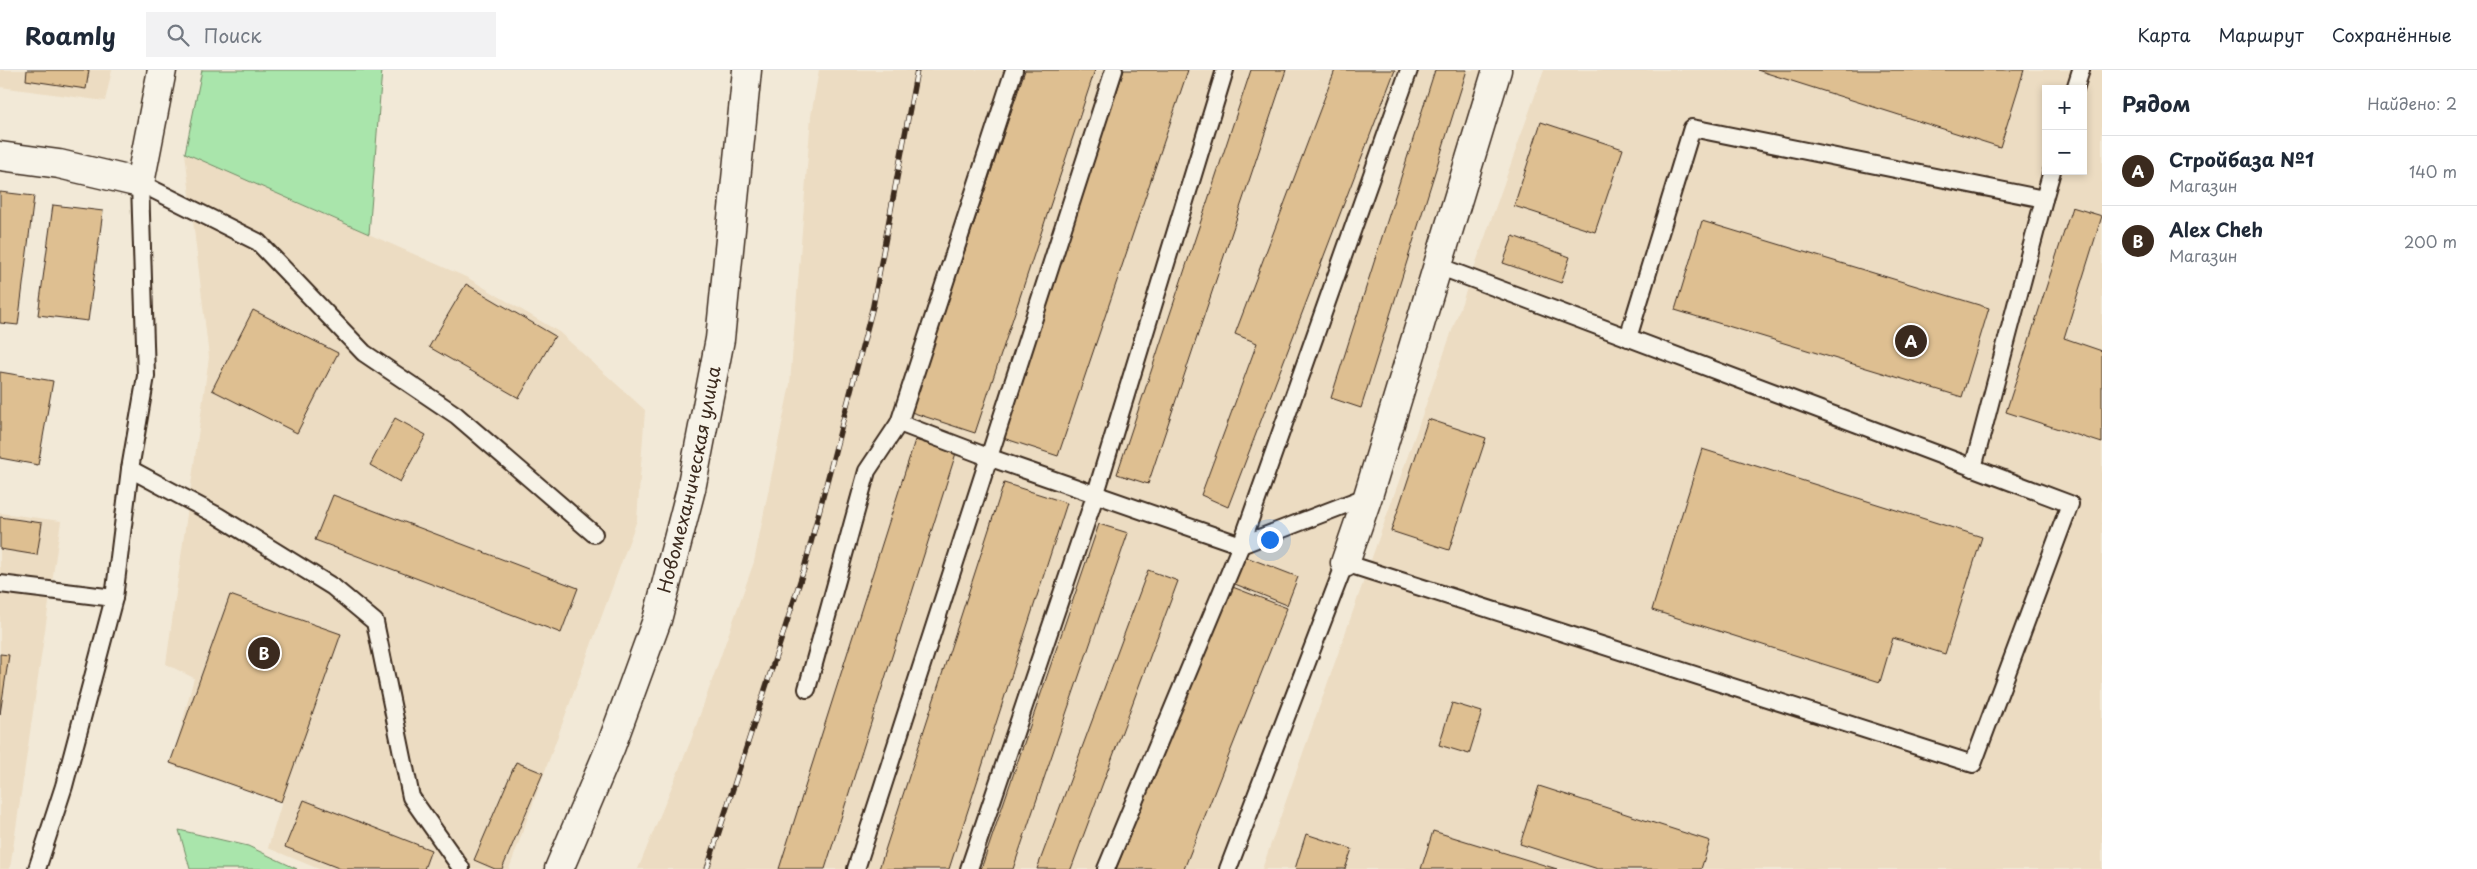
<!DOCTYPE html>
<html lang="ru">
<head>
<meta charset="utf-8">
<style>
  body { margin:0; font-family:"Playpen Sans",sans-serif; background:#f2f2f3; color:#1f2937 }
  .controls { position:absolute; right:15px; top:15px; display:grid; overflow:hidden; border-radius:0px; box-shadow:0 2px 8px #0003 }
  .controls button { width:45px; height:45px; display:grid; place-items:center; padding:0; border:0; border-bottom:1px solid #e0e1e3; background:#fff; color:#1f2937; font:25px sans-serif }
  .you { position:absolute; left:1269px; top:469px; width:18px; height:18px; margin:-12px; border:4px solid #fff; border-radius:50%; background:#1a73e8; box-shadow:0 0 0 8px #1a73e833 }
  .badge { display:grid; place-items:center; width:32px; height:32px; border-radius:50%; background:#3b2a1e; color:#fff; font-size:16px; font-weight:700 }
  .pin { position:absolute; translate:-50% -50%; border:2px solid #fff; box-shadow:0 1px 5px #0006 }
  .list { margin:0; padding:0; list-style:none }
  h2 { display:flex; justify-content:space-between; align-items:center; height:65px; margin:0; padding:0 20px; font-size:21px }
  h2 small { font-size:16px; font-weight:400; color:#747a83 }
  .list li { display:grid; grid-template-columns:32px 1fr auto; gap:15px; align-items:center; box-sizing:border-box; height:70px; padding:0 20px; border-top:1px solid #e0e1e3 }
  .list b { display:block; font-size:19px; white-space:nowrap }
  .list p { margin:0; font-size:16px; white-space:nowrap; color:#747a83 }
  .list em { font-size:16px; font-style:normal; color:#747a83 }
  .icon { flex:none; width:28px; height:28px; fill:none; stroke:currentColor; stroke-width:2; stroke-linecap:round; stroke-linejoin:round }
  .map { position:relative; flex:none; width:2102px; height:799px; overflow:hidden }
  header { display:flex; align-items:center; gap:30px; box-sizing:border-box; height:70px; padding:0 25px; background:#fff; border-bottom:1px solid #e0e1e3 }
  header strong { font-size:24px }
  nav { display:flex; gap:28px; margin-inline-start:auto; font-size:18px }
  .search { width:350px; height:45px; background:#f2f2f3; display:flex; align-items:center; gap:12px; box-sizing:border-box; padding:0 18px; border-radius:0px; color:#747a83; font-size:19px }
  main { display:flex }
  aside { flex:1; background:#fff }
  .map>svg:first-child { display:block }
  .built { fill:#ecdcc2; fill-rule:evenodd }
  .green { fill:#a9e5ab; stroke:#728864 }
  .building { fill:#debf91; stroke:#3b2a1e }
  .lines { fill:none; stroke-linecap:round; stroke-linejoin:round }
  .lane-casing { stroke:#3b2a1e; stroke-width:20 }
  .street-casing { stroke:#3b2a1e; stroke-width:31 }
  .secondary-casing { stroke:#3b2a1e; stroke-width:31 }
  .lane { stroke:#f7f3e8; stroke-width:16 }
  .street { stroke:#f7f3e8; stroke-width:28 }
  .secondary { stroke:#f7f3e8; stroke-width:28 }
  .rail-casing { stroke:#3b2a1e; stroke-width:5.5 }
  .rail { stroke:#f7f3e8; stroke-width:4; stroke-dasharray:11; stroke-linecap:butt }
  .labels { text-anchor:middle; stroke-width:4; stroke-linejoin:round; paint-order:stroke }
  .street-label { font-size:18px; fill:#3b2a1e; stroke:#f7f3e8 }
</style>
</head>
<body>
<header>
<strong>Roamly</strong>
<div class="search"><svg class="icon" aria-label="search" viewBox="0 0 24 24"><circle cx="10" cy="10" r="6"/><path d="M15 15l6 6"/></svg>Поиск</div>
<nav><a>Карта</a><a>Маршрут</a><a>Сохранённые</a></nav>
</header>
<main>
<div class="map">
<svg width="2102" height="799" viewBox="0 0 2102 799">
  <rect width="100%" height="100%" fill="#f2e9d7"/>
  <filter id="ink" filterUnits="userSpaceOnUse"><feTurbulence type="fractalNoise" baseFrequency=".02" numOctaves="2"/><feDisplacementMap in="SourceGraphic" scale="10" xChannelSelector="R" yChannelSelector="G"/><feConvolveMatrix kernelMatrix="1 2 1 2 8 2 1 2 1" color-interpolation-filters="sRGB"/></filter>
  <g filter="url(#ink)">
    <g class="built">
      <path d="M 0,0 L 112,0 L 105,31 L 0,17 Z"/>
      <path d="M 819,0 L 1487,0 L 1438,196 L 1318,551 L 1225,799 L 638,799 L 691,670 L 754,492 L 790,314 L 811,46 Z"/>
      <path d="M 1544,0 L 2102,0 L 2102,799 L 1262,799 ZM 2046,19 L 2083,19 L 2083,101 L 2046,101 Z"/>
      <path d="M 185,83 L 468,208 L 559,262 L 645,340 L 637,450 L 509,799 L 319,799 L 268,778 L 282,732 L 171,695 L 194,608 L 166,594 L 209,287 Z"/>
      <path d="M 0,443 L 61,451 L 10,799 L 0,799 Z"/>
    </g>
    <g class="green">
      <path d="M 202,0 L 382,0 L 369,164 L 185,83 Z"/>
      <path d="M 179,760 L 248,776 L 297,799 L 190,799 Z"/>
    </g>
    <g class="building">
      <path d="M 27,0 L 89,0 L 86,19 L 26,10 Z"/>
      <path d="M 1025,0 L 1095,0 L 975,363 L 911,342 Z"/>
      <path d="M 1124,0 L 1188,0 L 1058,386 L 1000,367 Z"/>
      <path d="M 1251,0 L 1286,0 L 1148,414 L 1117,404 Z"/>
      <path d="M 1335,0 L 1395,0 L 1228,437 L 1201,425 L 1257,273 L 1235,264 Z"/>
      <path d="M 1435,0 L 1467,0 L 1361,338 L 1331,328 Z"/>
      <path d="M 1757,0 L 2024,0 L 2000,77 Z"/>
      <path d="M 1541,52 L 1623,79 L 1595,162 L 1514,136 Z"/>
      <path d="M 0,122 L 34,126 L 18,255 L 0,253 Z"/>
      <path d="M 53,135 L 103,141 L 88,251 L 38,245 Z"/>
      <path d="M 2072,137 L 2102,146 L 2064,268 L 2102,281 L 2102,373 L 2006,342 Z"/>
      <path d="M 1702,151 L 1989,238 L 1962,327 L 1675,240 Z"/>
      <path d="M 1513,166 L 1570,187 L 1561,213 L 1503,193 Z"/>
      <path d="M 466,214 L 555,266 L 519,328 L 429,277 Z"/>
      <path d="M 253,240 L 338,283 L 297,363 L 212,320 Z"/>
      <path d="M 0,302 L 53,311 L 38,395 L 0,388 Z"/>
      <path d="M 395,348 L 426,365 L 400,412 L 370,395 Z"/>
      <path d="M 1428,349 L 1486,368 L 1449,480 L 1391,461 Z"/>
      <path d="M 915,370 L 956,383 L 825,799 L 779,799 Z"/>
      <path d="M 1702,379 L 1982,467 L 1945,584 L 1893,568 L 1880,612 L 1652,540 Z"/>
      <path d="M 1004,413 L 1067,433 L 949,799 L 879,799 Z"/>
      <path d="M 333,425 L 578,518 L 561,563 L 315,470 Z"/>
      <path d="M 0,447 L 42,453 L 37,485 L 0,479 Z"/>
      <path d="M 1099,454 L 1128,463 L 1013,799 L 981,799 Z"/>
      <path d="M 1241,485 L 1298,507 L 1287,535 L 1230,512 Z"/>
      <path d="M 1148,500 L 1178,511 L 1071,799 L 1037,799 Z"/>
      <path d="M 1230,516 L 1287,538 L 1184,799 L 1116,799 Z"/>
      <path d="M 230,525 L 341,564 L 281,732 L 170,693 Z"/>
      <path d="M 0,584 L 9,585 L 0,644 Z"/>
      <path d="M 1452,633 L 1482,642 L 1469,684 L 1439,675 Z"/>
      <path d="M 516,692 L 543,703 L 502,799 L 495,799 L 474,790 Z"/>
      <path d="M 1539,716 L 1710,771 L 1701,799 L 1598,799 L 1520,774 Z"/>
      <path d="M 304,730 L 431,780 L 424,799 L 341,799 L 285,777 Z"/>
      <path d="M 1433,761 L 1557,799 L 1421,799 Z"/>
      <path d="M 1306,764 L 1352,779 L 1345,799 L 1295,799 Z"/>
    </g>
    <g class="lines">
      <defs>
        <g id="lane">
          <path d="M 1014,0 L 899,353 L 988,387 L 1241,475 L 1368,426"/>
          <path d="M 2075,19 L 2081,0"/>
          <path d="M 2044,129 L 2052,101"/>
          <path d="M 1628,268 L 1692,58 L 2044,129 L 1973,398"/>
          <path d="M 130,399 L 218,446 L 333,517 L 375,552 L 411,727 L 461,798"/>
          <path d="M 0,514 L 114,528"/>
          <path d="M 807,619 L 867,401 L 899,353"/>
          <path d="M 37,799 L 64,716 L 114,528 L 130,399 L 146,306 L 140,113 L 258,172 L 364,283 L 456,345 L 594,464"/>
          <path d="M 856,799 L 1114,0"/>
          <path d="M 969,799 L 1096,423 L 1225,0"/>
          <path d="M 1106,799 L 1241,475 L 1409,0"/>
          <path d="M 1228,799 L 1345,493 L 1973,694 L 2070,434 L 1438,196"/>
        </g>
        <g id="street">
          <path d="M 0,86 L 59,94 L 140,113 L 162,0"/>
          <path d="M 1345,493 L 1368,426 L 1497,0"/>
        </g>
        <g id="secondary">
          <path id="s1" d="M 559,799 L 611,676 L 657,550 L 691,419 L 720,269 L 747,0"/>
        </g>
      </defs>
      <use href="#lane" class="lane-casing"/>
      <use href="#street" class="street-casing"/>
      <use href="#secondary" class="secondary-casing"/>
      <use href="#lane" class="lane"/>
      <use href="#street" class="street"/>
      <use href="#secondary" class="secondary"/>
      <defs>
        <path id="rail" d="M 707,799 L 804,499 L 873,236 L 917,0"/>
      </defs>
      <use href="#rail" class="rail-casing"/>
      <use href="#rail" class="rail"/>
    </g>
  </g>
  <g class="labels">
    <g class="street-label">
      <text dy="6" stroke="none"><textPath href="#s1" startOffset="412">Новомеханическая улица</textPath></text>
    </g>
  </g>
</svg>
<div class="controls">
<button>+</button>
<button>−</button>
</div>
<div class="you"></div>
<div class="pin badge" style="left:1911px;top:271px">A</div>
<div class="pin badge" style="left:264px;top:583px">B</div>
</div>
<aside>
<h2>Рядом<small>Найдено: 2</small></h2>
<ul class="list">
<li><span class="badge">A</span><div><b>Стройбаза №1</b><p>Магазин</p></div><em>140 m</em></li>
<li><span class="badge">B</span><div><b>Alex Cheh</b><p>Магазин</p></div><em>200 m</em></li>
</ul>
</aside>
</main>
</body>
</html>
